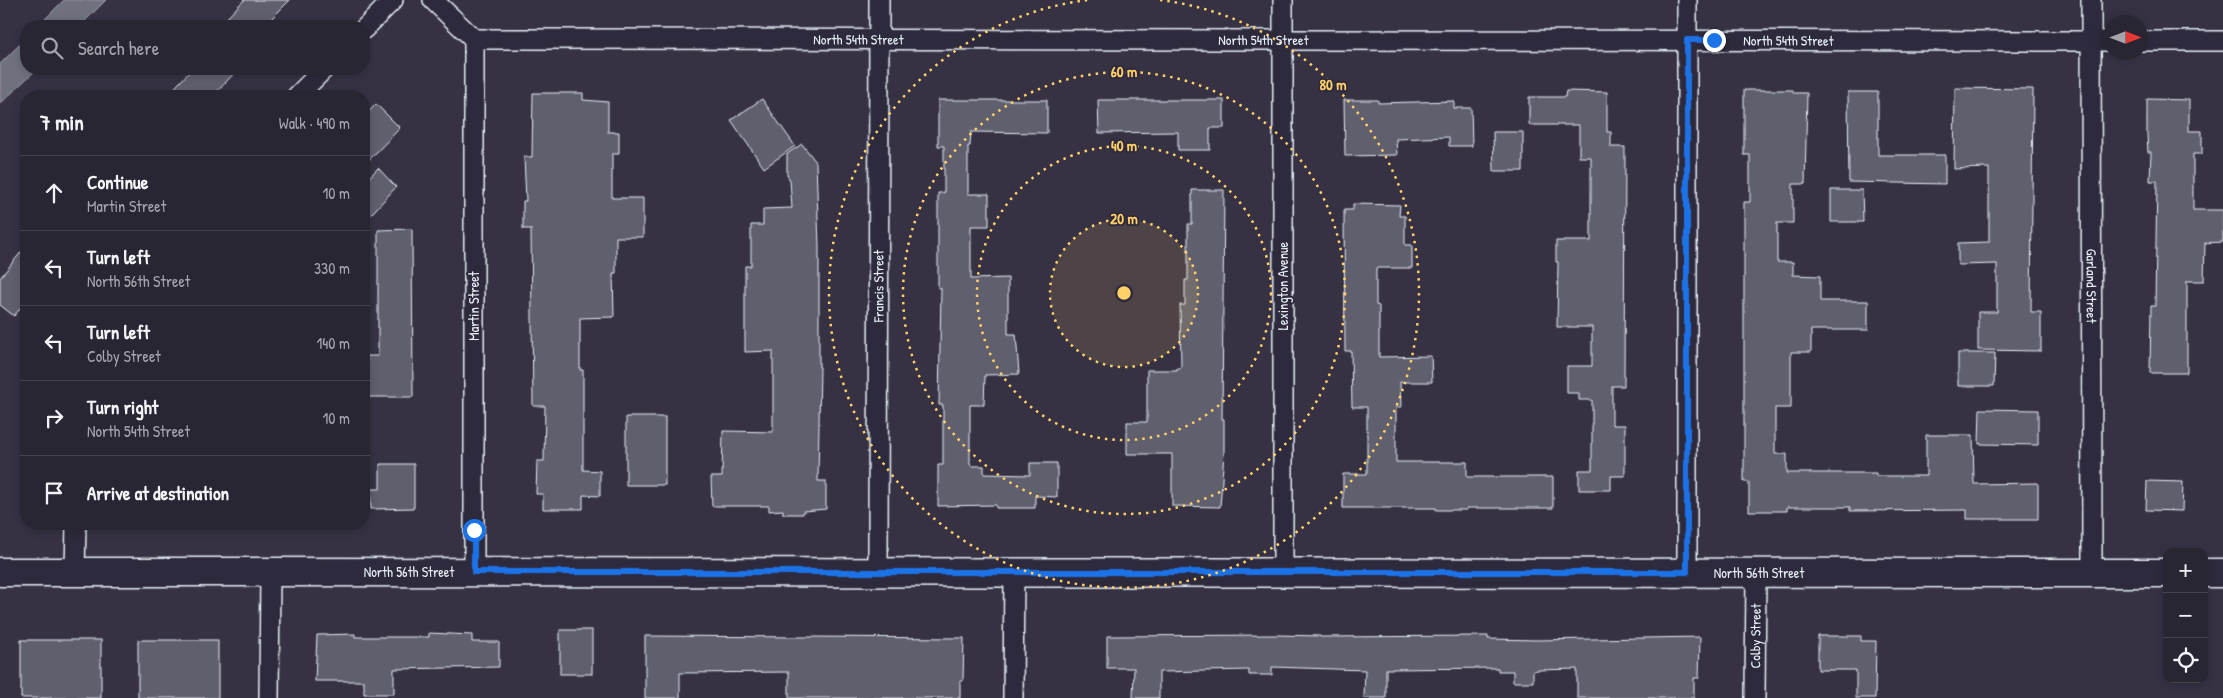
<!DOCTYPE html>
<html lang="en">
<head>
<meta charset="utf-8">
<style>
  body { margin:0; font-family:"Patrick Hand",sans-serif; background:#34323f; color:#f1f3f6 }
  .controls { position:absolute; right:15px; bottom:15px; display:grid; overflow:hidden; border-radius:10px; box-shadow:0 2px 8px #0003 }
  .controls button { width:45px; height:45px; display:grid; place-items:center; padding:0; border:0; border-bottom:1px solid #44434e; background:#282633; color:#f1f3f6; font:25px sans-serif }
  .compass { position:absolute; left:2103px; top:15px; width:45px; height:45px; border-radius:50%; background:#282633; box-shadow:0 2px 8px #0003; rotate:90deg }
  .stop { position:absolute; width:15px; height:15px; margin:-11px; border:4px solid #1a73e8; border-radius:50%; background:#fff }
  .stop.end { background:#1a73e8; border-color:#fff; box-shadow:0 1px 5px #0008 }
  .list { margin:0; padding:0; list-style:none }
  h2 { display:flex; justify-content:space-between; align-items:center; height:65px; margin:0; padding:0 20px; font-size:21px }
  h2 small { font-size:16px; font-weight:400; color:#a5a5ac }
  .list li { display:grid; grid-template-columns:32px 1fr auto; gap:15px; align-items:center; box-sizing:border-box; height:75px; padding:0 20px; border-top:1px solid #44434e }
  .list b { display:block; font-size:19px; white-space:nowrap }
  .list p { margin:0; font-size:16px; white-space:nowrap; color:#a5a5ac }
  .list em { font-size:16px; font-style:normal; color:#a5a5ac }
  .icon { flex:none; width:28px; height:28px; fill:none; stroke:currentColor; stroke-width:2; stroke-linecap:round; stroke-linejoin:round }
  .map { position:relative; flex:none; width:2223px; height:698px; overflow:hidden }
  .search { position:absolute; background:#282633; box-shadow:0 2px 8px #0003; left:20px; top:20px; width:350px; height:55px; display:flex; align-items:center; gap:12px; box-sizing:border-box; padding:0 18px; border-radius:20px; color:#a5a5ac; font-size:19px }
  .panel { position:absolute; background:#282633; box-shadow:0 2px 8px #0003; left:20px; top:90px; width:350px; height:440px; border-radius:20px }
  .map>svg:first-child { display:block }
  .water { fill:#70717f; stroke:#a0a4af }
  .building { fill:#605e6e; stroke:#e8f1f8 }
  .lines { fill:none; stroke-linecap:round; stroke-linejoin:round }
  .minor-casing { stroke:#e8f1f8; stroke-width:22 }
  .secondary-casing { stroke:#e8f1f8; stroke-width:31 }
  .minor { stroke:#2f2a3d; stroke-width:19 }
  .secondary { stroke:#2f2a3d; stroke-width:28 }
  .route { stroke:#1a73e8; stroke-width:6 }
  .ring { fill:none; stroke:#ffd166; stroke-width:2.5; stroke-dasharray:2.5 5 }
  .labels { text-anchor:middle; stroke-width:4; stroke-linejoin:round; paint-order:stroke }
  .street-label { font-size:14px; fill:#e8f1f8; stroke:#2f2a3d }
  .centre { fill:#ffd166; stroke:#2f2a3d; stroke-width:2.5 }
  .ring-label { font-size:15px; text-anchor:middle; font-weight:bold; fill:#ffd166; stroke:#2f2a3d; stroke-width:4; stroke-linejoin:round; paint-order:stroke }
</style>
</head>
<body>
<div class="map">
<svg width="2223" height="698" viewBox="0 0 2223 698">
  <rect width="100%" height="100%" fill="#363244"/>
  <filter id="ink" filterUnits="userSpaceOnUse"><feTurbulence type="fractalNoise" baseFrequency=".02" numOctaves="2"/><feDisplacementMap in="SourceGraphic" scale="10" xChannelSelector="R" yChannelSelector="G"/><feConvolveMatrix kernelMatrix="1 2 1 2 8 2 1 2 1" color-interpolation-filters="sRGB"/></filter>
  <g filter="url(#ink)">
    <g class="water">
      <path d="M 64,0 L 106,0 L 80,26 L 38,26 Z"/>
      <path d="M 26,38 L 26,69 L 37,69 L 0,104 L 0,64 Z"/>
    </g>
    <g class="building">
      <path d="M 244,0 L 290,0 L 264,26 L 219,26 Z"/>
      <path d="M 192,69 L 238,69 L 213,96 L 167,96 Z"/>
      <path d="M 1955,88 L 2033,89 L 2031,312 L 2041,312 L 2041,351 L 1978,350 L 1978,312 L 1997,312 L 1997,264 L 1958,265 L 1958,243 L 1989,242 L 1989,168 L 1954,169 Z"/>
      <path d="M 1744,90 L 1793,90 L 1793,93 L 1807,93 L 1805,184 L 1793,184 L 1793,223 L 1777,223 L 1777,262 L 1793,262 L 1793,275 L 1820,276 L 1820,301 L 1868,301 L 1868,330 L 1811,330 L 1811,352 L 1791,352 L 1791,408 L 1775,408 L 1775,454 L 1787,454 L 1787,473 L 1876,473 L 1876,476 L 1926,476 L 1926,435 L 1973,435 L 1974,484 L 2038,483 L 2038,519 L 1967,519 L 1967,510 L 1850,511 L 1850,507 L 1787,507 L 1787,511 L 1749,511 L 1749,482 L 1744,482 L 1744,202 L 1750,202 L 1750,155 L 1744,155 Z"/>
      <path d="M 1566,91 L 1607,92 L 1607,132 L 1611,132 L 1611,147 L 1625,147 L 1624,386 L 1612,386 L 1612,425 L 1625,425 L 1625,476 L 1611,476 L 1611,490 L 1579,490 L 1579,470 L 1592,470 L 1592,400 L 1579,400 L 1579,393 L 1567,393 L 1567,366 L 1592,366 L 1592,327 L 1557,327 L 1558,262 L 1556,262 L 1556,241 L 1591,241 L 1591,157 L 1579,157 L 1579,125 L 1529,125 L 1529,97 L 1565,97 Z"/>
      <path d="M 1848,92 L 1878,92 L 1878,155 L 1945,155 L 1945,184 L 1849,182 Z"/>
      <path d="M 533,93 L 583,93 L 583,100 L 608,102 L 608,132 L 619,132 L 619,154 L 612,154 L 612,198 L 643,198 L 643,237 L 616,237 L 616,273 L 613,273 L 614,317 L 580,318 L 580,370 L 583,370 L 583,470 L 600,471 L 600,496 L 583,495 L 583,509 L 543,509 L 543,494 L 536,494 L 537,461 L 544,461 L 545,406 L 533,406 L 531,229 L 523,229 L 523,201 L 526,201 L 524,157 L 532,157 Z"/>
      <path d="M 762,99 L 795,146 L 764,168 L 731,120 Z"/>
      <path d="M 2147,99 L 2189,100 L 2189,131 L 2202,131 L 2202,154 L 2193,154 L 2193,210 L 2223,210 L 2223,242 L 2205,243 L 2204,281 L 2187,281 L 2187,373 L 2150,373 L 2151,306 L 2155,306 L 2157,181 L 2150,181 L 2151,152 L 2148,152 L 2147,135 Z"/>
      <path d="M 938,100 L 1047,100 L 1047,133 L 971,132 L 970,146 L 968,146 L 968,194 L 989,194 L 989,226 L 971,226 L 971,279 L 1008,278 L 1008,334 L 1016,334 L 1019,374 L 985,375 L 984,405 L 970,405 L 970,464 L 971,466 L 984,466 L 984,474 L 1030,475 L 1030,463 L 1057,463 L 1057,497 L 1035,496 L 1035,508 L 996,508 L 996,505 L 938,506 L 938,465 L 943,465 L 943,405 L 939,405 L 941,288 L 938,288 L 938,193 L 944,193 L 944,146 L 938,146 Z"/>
      <path d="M 1098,100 L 1224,100 L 1224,128 L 1210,128 L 1210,150 L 1178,150 L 1178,132 L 1099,133 Z"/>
      <path d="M 1344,100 L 1378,100 L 1378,103 L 1454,101 L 1454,108 L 1471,108 L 1472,146 L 1449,146 L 1449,137 L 1396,139 L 1397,155 L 1345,156 Z"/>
      <path d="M 376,104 L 400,128 L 364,165 L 364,117 Z"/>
      <path d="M 1493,132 L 1523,132 L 1523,171 L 1494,171 Z"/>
      <path d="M 802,144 L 816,162 L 819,247 L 819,367 L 820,367 L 818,481 L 826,481 L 826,509 L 803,511 L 803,514 L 783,514 L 783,510 L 769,511 L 769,506 L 712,506 L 711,477 L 722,477 L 723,431 L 773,432 L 773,351 L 745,352 L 745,266 L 751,266 L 751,225 L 763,225 L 763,209 L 792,208 L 790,180 L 787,175 L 787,154 Z"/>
      <path d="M 378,168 L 396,187 L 364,222 L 364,183 Z"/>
      <path d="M 1192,190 L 1224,190 L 1222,419 L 1224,419 L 1224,452 L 1220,507 L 1172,506 L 1172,454 L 1127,454 L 1127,422 L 1147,422 L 1147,370 L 1177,370 L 1177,368 L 1181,368 L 1180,305 L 1185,305 L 1185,280 L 1188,280 L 1188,224 L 1192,224 Z"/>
      <path d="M 1831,190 L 1862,190 L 1863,222 L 1831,222 Z"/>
      <path d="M 1353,204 L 1400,205 L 1399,216 L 1405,216 L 1405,245 L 1412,245 L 1412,268 L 1376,268 L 1376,305 L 1379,306 L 1379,357 L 1431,356 L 1432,382 L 1400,382 L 1401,407 L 1396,407 L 1396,462 L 1467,462 L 1467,477 L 1553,477 L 1553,508 L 1467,508 L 1467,510 L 1436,510 L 1436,508 L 1343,508 L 1343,474 L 1367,474 L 1367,407 L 1352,407 L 1351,351 L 1345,351 L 1344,210 L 1353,210 Z"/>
      <path d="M 412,229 L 413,397 L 368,397 L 367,356 L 378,356 L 378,230 Z"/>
      <path d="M 26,246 L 26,301 L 14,316 L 0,305 L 0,278 Z"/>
      <path d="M 1958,353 L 1995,353 L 1994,386 L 1958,386 Z"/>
      <path d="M 1980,409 L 2038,410 L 2038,445 L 1979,444 Z"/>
      <rect x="626" y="417" width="39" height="68"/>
      <path d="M 380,464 L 414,464 L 414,508 L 371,509 L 370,489 L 380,489 Z"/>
      <path d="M 2147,481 L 2183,482 L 2182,511 L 2146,510 Z"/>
      <rect x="560" y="630" width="32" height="44"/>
      <path d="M 429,633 L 472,635 L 472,642 L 499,642 L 499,667 L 394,669 L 394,694 L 364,694 L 364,681 L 315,681 L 317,635 L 355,634 L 355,637 L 429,637 Z"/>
      <path d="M 1278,635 L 1320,636 L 1320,637 L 1488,636 L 1488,639 L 1537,640 L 1700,637 L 1699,678 L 1694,678 L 1694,698 L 1577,698 L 1577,669 L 1537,670 L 1533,671 L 1533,682 L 1513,682 L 1513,671 L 1498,671 L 1498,668 L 1386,669 L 1386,698 L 1364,698 L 1365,670 L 1272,667 L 1272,675 L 1249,675 L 1249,670 L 1159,672 L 1159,698 L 1133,698 L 1134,668 L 1107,668 L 1107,636 Z"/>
      <path d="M 645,636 L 964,638 L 963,681 L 960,681 L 960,698 L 789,698 L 789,672 L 680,673 L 680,698 L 645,698 Z"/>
      <path d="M 1818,636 L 1861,636 L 1861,641 L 1876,641 L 1875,698 L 1856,698 L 1856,670 L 1818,670 Z"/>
      <rect x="21" y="640" width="80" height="58"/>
      <rect x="138" y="640" width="80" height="58"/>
    </g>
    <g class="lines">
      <defs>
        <g id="minor">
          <path id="s1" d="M 433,0 L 474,39 L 2110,41"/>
          <path id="s2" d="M 2091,0 L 2092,573"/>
          <path d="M 364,29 L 393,0"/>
          <path d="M 474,39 L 474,572"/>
          <path d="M 2140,41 L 2223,41"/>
          <path d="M 297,96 L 324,69"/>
          <path d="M 75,571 L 76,524"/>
          <path id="s3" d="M 878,572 L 879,0"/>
          <path d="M 1283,572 L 1283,0"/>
          <path d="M 1687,572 L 1687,0"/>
          <path d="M 269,698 L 270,572"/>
          <path d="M 1013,698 L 1014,572"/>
          <path id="s4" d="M 1755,698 L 1756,572"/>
        </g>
        <g id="secondary">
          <path id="s5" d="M 0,572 L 2167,573"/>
          <path d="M 2204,573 L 2223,573"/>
        </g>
      </defs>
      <use href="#minor" class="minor-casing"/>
      <use href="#secondary" class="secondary-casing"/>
      <use href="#minor" class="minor"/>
      <use href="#secondary" class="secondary"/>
    </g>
  </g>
  <g class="lines" filter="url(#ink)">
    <path class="route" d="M 474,530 L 474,572 L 1687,572 L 1687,40 L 1714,40"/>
  </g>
  <circle cx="1124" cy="293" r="74" fill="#ffd166" fill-opacity=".12"/>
  <g class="ring">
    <circle cx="1124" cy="293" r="74"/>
    <circle cx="1124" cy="293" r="147"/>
    <circle cx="1124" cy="293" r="221"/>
    <path d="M1160 0A295 295 0 1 1 1088 0"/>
  </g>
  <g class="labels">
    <g class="street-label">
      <text dy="5" stroke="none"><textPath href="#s1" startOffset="441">North 54th Street</textPath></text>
      <text dy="5" stroke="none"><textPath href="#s1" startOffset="846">North 54th Street</textPath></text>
      <text dy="5" stroke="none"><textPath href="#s1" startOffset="1371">North 54th Street</textPath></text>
      <text dy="5" stroke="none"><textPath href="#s3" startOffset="286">Francis Street</textPath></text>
      <text transform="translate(1283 286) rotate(-90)" y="5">Lexington Avenue</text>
      <text dy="5" stroke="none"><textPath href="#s2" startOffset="286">Garland Street</textPath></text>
      <text transform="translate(474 306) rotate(-90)" y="5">Martin Street</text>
      <text dy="5" stroke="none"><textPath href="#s5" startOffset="409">North 56th Street</textPath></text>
      <text dy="5" stroke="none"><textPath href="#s5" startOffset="1759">North 56th Street</textPath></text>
      <text dy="5" stroke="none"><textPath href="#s4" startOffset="62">Colby Street</textPath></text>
    </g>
  </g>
  <circle cx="1124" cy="293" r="8" class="centre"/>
  <g class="ring-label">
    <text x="1124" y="77">60 m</text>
    <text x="1333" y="90">80 m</text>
    <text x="1124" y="151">40 m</text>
    <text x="1124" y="224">20 m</text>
  </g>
</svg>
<div class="controls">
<button>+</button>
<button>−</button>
<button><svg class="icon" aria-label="locate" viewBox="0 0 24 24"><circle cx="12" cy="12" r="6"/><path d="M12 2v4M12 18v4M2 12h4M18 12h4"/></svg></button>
</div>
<svg class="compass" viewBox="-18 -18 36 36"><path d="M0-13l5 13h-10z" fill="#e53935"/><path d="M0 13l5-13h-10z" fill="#a5a5ac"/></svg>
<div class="stop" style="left:474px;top:530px"></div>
<div class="stop end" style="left:1714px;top:40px"></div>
<div class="search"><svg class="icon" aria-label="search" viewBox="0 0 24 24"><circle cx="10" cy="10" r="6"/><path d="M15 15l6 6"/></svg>Search here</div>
<section class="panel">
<h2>7 min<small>Walk · 490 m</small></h2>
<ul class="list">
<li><svg class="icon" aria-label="ahead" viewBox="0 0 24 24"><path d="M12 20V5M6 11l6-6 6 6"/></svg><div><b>Continue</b><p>Martin Street</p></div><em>10 m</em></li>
<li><svg class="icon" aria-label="left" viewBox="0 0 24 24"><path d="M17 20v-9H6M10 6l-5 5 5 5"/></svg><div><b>Turn left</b><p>North 56th Street</p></div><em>330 m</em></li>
<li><svg class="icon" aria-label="left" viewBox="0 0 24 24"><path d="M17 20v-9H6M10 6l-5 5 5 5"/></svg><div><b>Turn left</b><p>Colby Street</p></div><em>140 m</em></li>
<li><svg class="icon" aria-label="right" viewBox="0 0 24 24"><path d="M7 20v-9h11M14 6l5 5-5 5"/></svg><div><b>Turn right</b><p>North 54th Street</p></div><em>10 m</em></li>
<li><svg class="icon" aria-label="arrive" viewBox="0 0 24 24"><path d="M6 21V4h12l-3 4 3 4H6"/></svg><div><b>Arrive at destination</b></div></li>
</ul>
</section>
</div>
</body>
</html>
